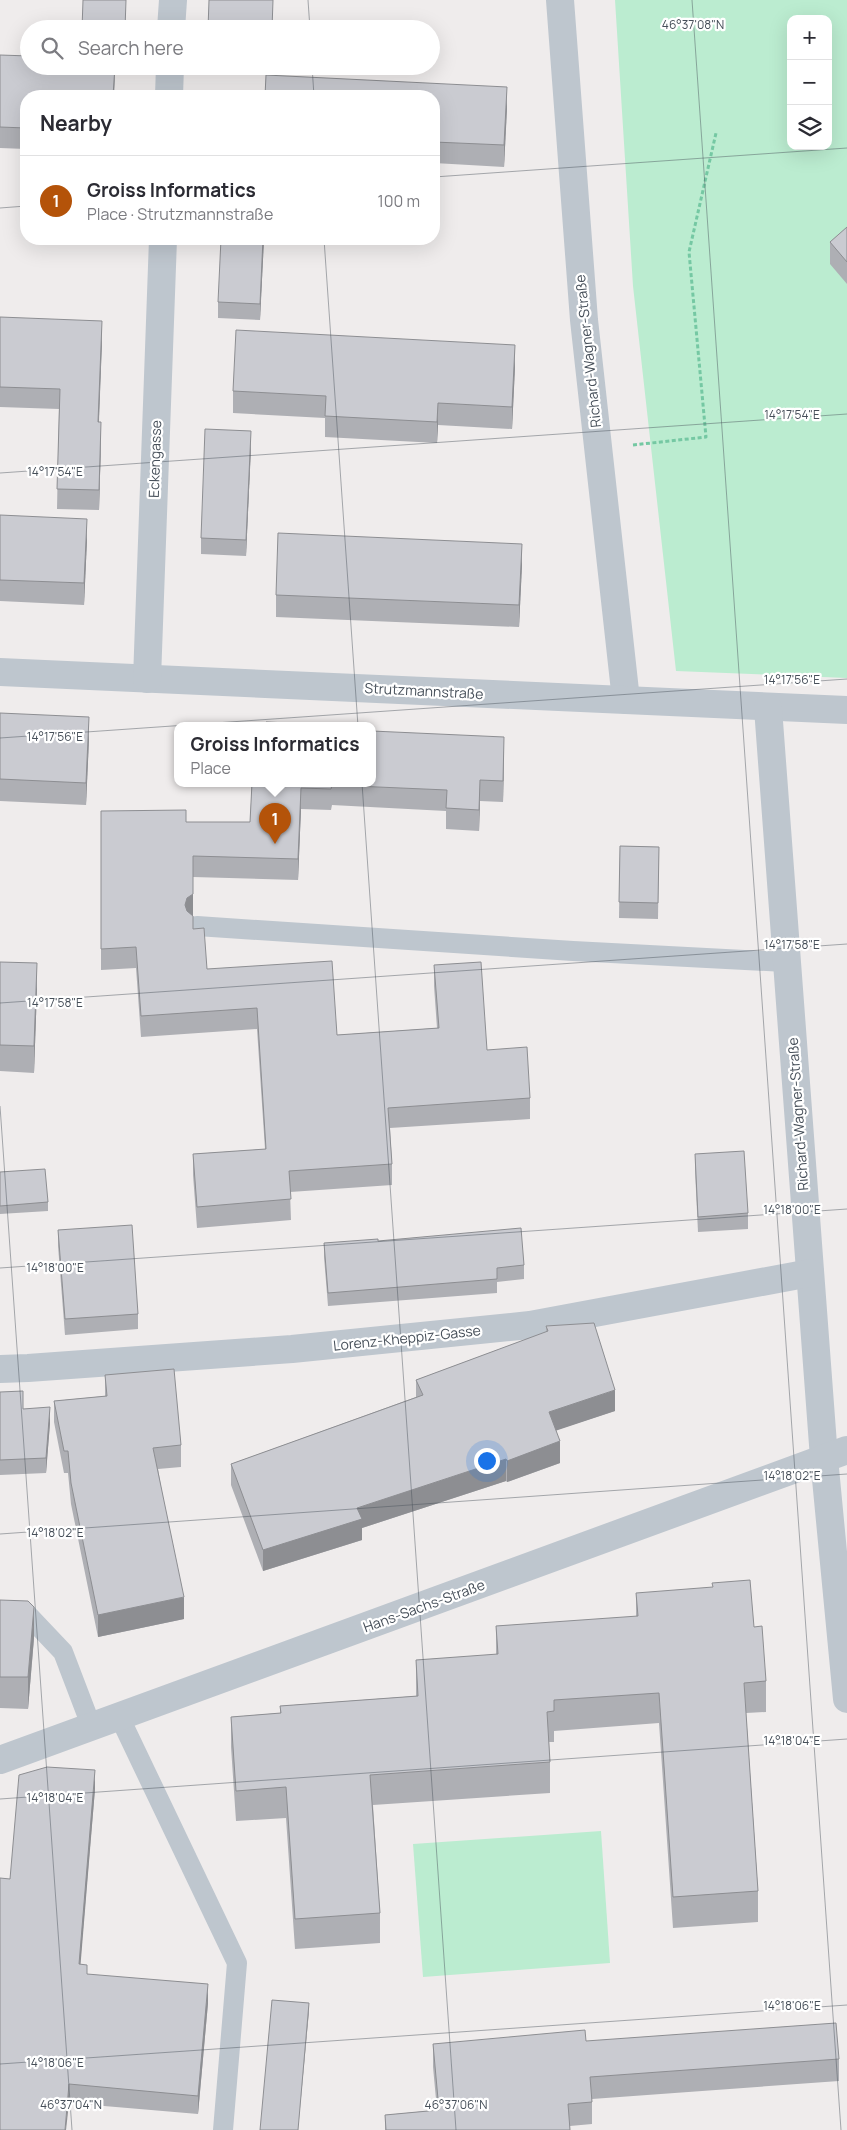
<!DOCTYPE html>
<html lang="en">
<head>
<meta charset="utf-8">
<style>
  body { margin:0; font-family:Manrope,sans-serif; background:#f7f7f7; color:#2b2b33 }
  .controls { position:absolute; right:15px; top:15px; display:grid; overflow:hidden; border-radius:10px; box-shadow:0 5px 20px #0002 }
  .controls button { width:45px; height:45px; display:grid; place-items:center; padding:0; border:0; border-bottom:1px solid #e1e1e2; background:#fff; color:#2b2b33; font:25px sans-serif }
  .you { position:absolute; left:486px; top:1460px; width:18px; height:18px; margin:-12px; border:4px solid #fff; border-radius:50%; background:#1a73e8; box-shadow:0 0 0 8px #1a73e833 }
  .badge { display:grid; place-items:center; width:32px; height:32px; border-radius:50%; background:#b45309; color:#fff; font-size:16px; font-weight:700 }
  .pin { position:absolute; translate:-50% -41px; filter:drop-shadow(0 1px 2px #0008) }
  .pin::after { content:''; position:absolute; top:26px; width:18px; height:15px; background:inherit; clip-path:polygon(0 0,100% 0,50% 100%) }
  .popup { position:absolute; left:174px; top:722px; width:202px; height:65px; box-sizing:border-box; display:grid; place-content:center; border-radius:10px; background:#fff; filter:drop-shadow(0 1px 4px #0005); font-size:16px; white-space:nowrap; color:#7c7c81 }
  .popup b { font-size:19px; color:#2b2b33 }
  .popup::after { content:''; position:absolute; left:50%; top:100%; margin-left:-10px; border:10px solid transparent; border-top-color:#fff }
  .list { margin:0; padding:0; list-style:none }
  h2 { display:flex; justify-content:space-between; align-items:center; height:65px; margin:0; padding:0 20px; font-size:21px }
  h2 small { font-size:16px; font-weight:400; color:#7c7c81 }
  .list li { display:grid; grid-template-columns:32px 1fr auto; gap:15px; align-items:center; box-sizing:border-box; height:90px; padding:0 20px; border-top:1px solid #e1e1e2 }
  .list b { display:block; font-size:19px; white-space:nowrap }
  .list p { margin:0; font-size:16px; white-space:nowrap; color:#7c7c81 }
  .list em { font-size:16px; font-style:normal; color:#7c7c81 }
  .icon { flex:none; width:28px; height:28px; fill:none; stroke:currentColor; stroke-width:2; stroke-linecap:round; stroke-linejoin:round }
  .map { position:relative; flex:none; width:847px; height:2130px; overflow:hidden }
  .search { position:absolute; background:#fff; box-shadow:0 5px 20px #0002; left:20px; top:20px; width:420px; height:55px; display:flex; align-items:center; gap:12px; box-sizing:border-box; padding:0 18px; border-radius:28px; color:#7c7c81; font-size:19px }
  .panel { position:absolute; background:#fff; box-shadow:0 5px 20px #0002; left:20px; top:90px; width:420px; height:155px; border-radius:20px }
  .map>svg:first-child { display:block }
  .green { fill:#bbecd0; fill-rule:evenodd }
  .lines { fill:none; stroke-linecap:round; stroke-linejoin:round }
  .path { stroke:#75c8a3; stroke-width:3; stroke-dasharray:4 2.5; stroke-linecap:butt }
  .lane { stroke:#bec6ce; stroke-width:20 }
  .street { stroke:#bec6ce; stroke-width:28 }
  .wall { fill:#aeafb4 }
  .shaded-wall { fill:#8d8e92 }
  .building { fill:#cacbd1; stroke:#8d8e92 }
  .ticks { fill:none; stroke:#464f59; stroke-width:1; stroke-opacity:0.45 }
  .labels { text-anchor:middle; stroke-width:4.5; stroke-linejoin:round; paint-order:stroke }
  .street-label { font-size:14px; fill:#464f59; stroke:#fff }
  .ticks-label { font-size:12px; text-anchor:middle; fill:#464f59; stroke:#fff; stroke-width:4.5; stroke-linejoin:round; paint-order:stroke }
</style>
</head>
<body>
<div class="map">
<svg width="847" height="2130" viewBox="0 0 847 2130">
  <rect width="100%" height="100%" fill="#efecec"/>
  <g class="green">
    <path d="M 615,0 L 847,0 L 847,678 L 676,671 L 633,286 ZM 791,19 L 828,19 L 828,146 L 791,146 Z"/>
    <path d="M 601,1831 L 610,1963 L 423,1977 L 413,1844 Z"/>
  </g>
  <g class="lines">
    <path class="path" d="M 633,445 L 706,437 L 689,252 L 716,133"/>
    <g class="lane">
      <path d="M 197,926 L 573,951 L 785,962"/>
      <path d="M 0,1611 L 27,1614 L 63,1652 L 92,1728"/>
      <path d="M 120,1718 L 237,1963 L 223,2130"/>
    </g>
    <g class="street">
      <path d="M 560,0 L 584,320 L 626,700"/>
      <path d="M 171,29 L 173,0"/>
      <path d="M 169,96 L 170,66"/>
      <path d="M 0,672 L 847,710"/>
      <path d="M 147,679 L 163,239"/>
      <path d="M 768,708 L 824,1458 L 847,1699"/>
      <path d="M 0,1369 L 28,1368 L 292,1349 L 530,1325 L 810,1273"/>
      <path d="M 0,1760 L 847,1450"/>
    </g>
  </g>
  <g class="wall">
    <path d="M 0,55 L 115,66 L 114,96 L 26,96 L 26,149 L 0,148 Z"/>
    <path d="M 434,96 L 507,108 L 504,167 L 434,163 Z"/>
    <path d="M 847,227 L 847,284 L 830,264 L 830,242 Z"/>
    <path d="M 264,239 L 260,320 L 218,318 L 218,302 Z"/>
    <path d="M 0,317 L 102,341 L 99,422 L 101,442 L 99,510 L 57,509 L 59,409 L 0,407 Z"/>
    <path d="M 515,367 L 512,429 L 438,425 L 437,443 L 325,437 L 325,418 L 233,413 L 233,391 Z"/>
    <path d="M 251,447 L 246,556 L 201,554 L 201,538 Z"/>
    <path d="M 0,515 L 87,540 L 84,605 L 0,601 Z"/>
    <path d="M 522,565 L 519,627 L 276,617 L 276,595 Z"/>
    <path d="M 0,713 L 89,739 L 86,805 L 0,801 Z"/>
    <path d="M 504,758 L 503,802 L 480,801 L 479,831 L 446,829 L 446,811 L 332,805 L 331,810 L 301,809 L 298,880 L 193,877 L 193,929 L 207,969 L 337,1035 L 437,1028 L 434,986 L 434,965 L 487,1050 L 530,1098 L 530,1119 L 390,1128 L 392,1164 L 392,1185 L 290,1192 L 291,1220 L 197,1228 L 193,1175 L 193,1154 L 265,1149 L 257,1029 L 141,1037 L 136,968 L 101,970 L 101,811 L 186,822 L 250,822 L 252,783 Z"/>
    <path d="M 620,846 L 659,847 L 658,919 L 619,918 Z"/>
    <path d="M 0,962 L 37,989 L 34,1073 L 0,1071 Z"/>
    <path d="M 695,1154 L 748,1213 L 748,1229 L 698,1232 L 695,1170 Z"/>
    <path d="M 0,1172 L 48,1202 L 48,1211 L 0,1214 Z"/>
    <path d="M 58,1230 L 138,1314 L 138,1329 L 65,1335 L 58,1246 Z"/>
    <path d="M 378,1241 L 524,1265 L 524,1279 L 497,1282 L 497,1293 L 328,1306 L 324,1257 L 324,1243 Z"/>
    <path d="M 546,1326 L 615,1411 L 556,1430 L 560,1463 L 507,1482 L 506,1481 L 362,1528 L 362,1540 L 263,1571 L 231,1485 L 231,1464 L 416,1397 L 416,1380 L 546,1332 Z"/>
    <path d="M 105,1375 L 181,1445 L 181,1467 L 158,1469 L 184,1619 L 98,1637 L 71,1504 L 68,1473 L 64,1473 L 54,1422 L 54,1401 L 105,1396 Z"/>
    <path d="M 0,1392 L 23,1409 L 50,1423 L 46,1473 L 0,1475 Z"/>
    <path d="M 636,1593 L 754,1627 L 766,1681 L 766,1712 L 746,1713 L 758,1891 L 758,1922 L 673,1928 L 659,1723 L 554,1731 L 554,1742 L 549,1742 L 550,1762 L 550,1793 L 373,1805 L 380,1913 L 380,1943 L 295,1949 L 286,1818 L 236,1821 L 231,1747 L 231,1717 L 280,1713 L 280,1706 L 416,1696 L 416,1660 L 496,1655 L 496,1626 L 636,1617 Z"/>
    <path d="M 0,1600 L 34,1638 L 28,1709 L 0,1708 Z"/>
    <path d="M 95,1789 L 80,1964 L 87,1974 L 208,2003 L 198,2114 L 69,2103 L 10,1879 Z"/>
    <path d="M 586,2041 L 839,2059 L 839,2081 L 592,2099 L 592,2124 L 570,2126 L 570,2130 L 385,2130 L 385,2115 L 437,2110 L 433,2067 L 433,2044 Z"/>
  </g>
  <g class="shaded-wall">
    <path d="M 115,66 L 114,96 L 113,96 Z"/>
    <path d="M 507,87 L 507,108 L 504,167 L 504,145 Z"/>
    <path d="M 263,239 L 264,239 L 260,320 L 260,304 Z"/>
    <path d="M 102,321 L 102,341 L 98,442 L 98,422 Z"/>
    <path d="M 515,345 L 515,367 L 512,429 L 512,407 Z"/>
    <path d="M 438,403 L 438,425 L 437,443 L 437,422 Z"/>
    <path d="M 101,422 L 101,442 L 99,510 L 99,490 Z"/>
    <path d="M 251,431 L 251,447 L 246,556 L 246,540 Z"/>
    <path d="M 87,519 L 87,540 L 84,605 L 84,583 Z"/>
    <path d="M 522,544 L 522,565 L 519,627 L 519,605 Z"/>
    <path d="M 89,717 L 89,739 L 86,805 L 86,783 Z"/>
    <path d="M 504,737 L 504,758 L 503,802 L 503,781 Z"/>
    <path d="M 480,780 L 480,801 L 479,831 L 479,810 Z"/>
    <path d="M 301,788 L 301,809 L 298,880 L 298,859 Z"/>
    <path d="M 193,894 L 193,915 L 187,919 L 185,905 L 187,898 Z"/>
    <path d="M 37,963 L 37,989 L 34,1073 L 34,1046 Z"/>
    <path d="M 615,1390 L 615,1411 L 549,1433 L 549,1412 Z"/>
    <path d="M 50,1407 L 50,1423 L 46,1473 L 46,1458 Z"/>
    <path d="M 560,1441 L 560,1463 L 507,1482 L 507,1461 Z"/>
    <path d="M 506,1459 L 506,1481 L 362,1528 L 362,1540 L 263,1571 L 263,1550 L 357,1508 Z"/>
    <path d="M 184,1597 L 184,1619 L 98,1637 L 98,1615 Z"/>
    <path d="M 34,1607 L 34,1638 L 28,1709 L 28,1677 Z"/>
    <path d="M 95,1770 L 95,1789 L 79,1983 L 79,1964 Z"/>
    <path d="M 208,1984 L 208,2003 L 198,2114 L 198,2096 Z"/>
    <path d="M 309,2003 L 309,2011 L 298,2130 Z"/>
    <path d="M 69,2084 L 69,2103 L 66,2130 L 65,2130 Z"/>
  </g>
  <g class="building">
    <path d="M 83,0 L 126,0 L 125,29 L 82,29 Z"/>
    <path d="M 209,0 L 273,0 L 272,29 L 208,29 Z"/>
    <path d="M 0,55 L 29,56 L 29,66 L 115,66 L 113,96 L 26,96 L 26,128 L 0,127 Z"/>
    <path d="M 266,75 L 507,87 L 504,145 L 434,142 L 434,96 L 265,96 Z"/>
    <path d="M 847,227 L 847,262 L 830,242 Z"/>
    <path d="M 221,239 L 263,239 L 260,304 L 218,302 Z"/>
    <path d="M 0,317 L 102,321 L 98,422 L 101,422 L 99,490 L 57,489 L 60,389 L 0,387 Z"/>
    <path d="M 236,330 L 515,345 L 512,407 L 438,403 L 437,422 L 325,416 L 326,396 L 233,391 Z"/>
    <path d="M 205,429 L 251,431 L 246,540 L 201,538 Z"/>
    <path d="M 0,515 L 87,519 L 84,583 L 0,580 Z"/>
    <path d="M 278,533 L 522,544 L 519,605 L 276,595 Z"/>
    <path d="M 0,713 L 89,717 L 86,783 L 0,779 Z"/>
    <path d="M 266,722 L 334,725 L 266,725 Z"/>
    <path d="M 372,731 L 504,737 L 503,781 L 480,780 L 479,810 L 446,808 L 447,790 L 332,785 L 331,789 L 301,788 L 298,859 L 193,856 L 193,894 L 187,898 L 185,905 L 187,911 L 193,916 L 193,929 L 204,928 L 207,969 L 332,961 L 337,1035 L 439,1028 L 434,965 L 481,962 L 487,1050 L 527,1047 L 530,1098 L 388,1108 L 392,1164 L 289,1171 L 291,1199 L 197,1207 L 193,1154 L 266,1149 L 257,1008 L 141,1016 L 136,947 L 101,949 L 101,811 L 186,810 L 186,822 L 250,822 L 252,783 L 372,783 Z"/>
    <path d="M 620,846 L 659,847 L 658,903 L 619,902 Z"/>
    <path d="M 0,962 L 37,963 L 34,1046 L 0,1045 Z"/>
    <path d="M 744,1151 L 748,1213 L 698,1217 L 695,1154 Z"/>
    <path d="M 45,1169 L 48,1202 L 0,1206 L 0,1172 Z"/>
    <path d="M 132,1225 L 138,1314 L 65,1319 L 58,1230 Z"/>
    <path d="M 521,1228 L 524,1265 L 497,1268 L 497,1279 L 328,1293 L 324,1243 L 378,1239 L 378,1241 Z"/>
    <path d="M 594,1323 L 615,1390 L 549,1412 L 560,1441 L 507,1461 L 506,1459 L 357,1508 L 362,1519 L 263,1550 L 231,1464 L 423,1395 L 416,1380 L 548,1331 L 546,1326 Z"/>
    <path d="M 174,1369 L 181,1445 L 153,1448 L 184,1597 L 98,1615 L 71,1483 L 68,1451 L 64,1451 L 54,1401 L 107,1396 L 105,1375 Z"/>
    <path d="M 23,1391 L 23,1409 L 50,1407 L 46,1458 L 0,1460 L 0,1392 Z"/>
    <path d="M 750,1580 L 754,1627 L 762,1626 L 766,1681 L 744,1683 L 758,1891 L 673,1897 L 659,1693 L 554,1700 L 554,1711 L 547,1712 L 550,1762 L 370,1775 L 380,1913 L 295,1919 L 286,1787 L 236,1791 L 231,1717 L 281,1713 L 280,1706 L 418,1696 L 416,1660 L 498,1654 L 496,1626 L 638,1616 L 636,1593 L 713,1587 L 712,1583 Z"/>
    <path d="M 0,1600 L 28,1601 L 34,1607 L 28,1677 L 0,1677 Z"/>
    <path d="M 47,1767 L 95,1770 L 79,1964 L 87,1965 L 87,1974 L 208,1984 L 198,2096 L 69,2084 L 65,2130 L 0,2130 L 0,1878 L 10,1879 L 19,1775 Z"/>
    <path d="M 272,2000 L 309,2003 L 298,2130 L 260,2130 Z"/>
    <path d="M 836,2023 L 839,2059 L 590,2077 L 592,2102 L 568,2104 L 570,2130 L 386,2130 L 385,2115 L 439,2110 L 433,2044 L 585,2030 L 586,2041 Z"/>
  </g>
  <path class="ticks" d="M 308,0 L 310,29M 692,0 L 841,2130M 312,66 L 314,96M 434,177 L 847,148M 0,208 L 26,206M 324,239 L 456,2130M 0,473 L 847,414M 0,738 L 847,679M 0,1003 L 847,944M 0,1106 L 72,2130M 0,1268 L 847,1209M 0,1534 L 847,1474M 0,1799 L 847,1739M 0,2064 L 847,2005"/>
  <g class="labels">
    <g class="street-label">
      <text transform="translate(588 351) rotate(-96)" y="5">Richard-Wagner-Straße</text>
      <text transform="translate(155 459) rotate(-88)" y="5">Eckengasse</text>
      <text transform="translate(424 691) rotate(3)" y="5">Strutzmannstraße</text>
      <text transform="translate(798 1114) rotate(-94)" y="5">Richard-Wagner-Straße</text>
      <text transform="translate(407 1338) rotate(-6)" y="5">Lorenz-Kheppiz-Gasse</text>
      <text transform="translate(424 1606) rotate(-20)" y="5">Hans-Sachs-Straße</text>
    </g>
  </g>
  <g class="ticks-label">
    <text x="693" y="29">46°37'08"N</text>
    <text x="792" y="419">14°17'54"E</text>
    <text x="55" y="476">14°17'54"E</text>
    <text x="792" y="684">14°17'56"E</text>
    <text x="55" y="741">14°17'56"E</text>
    <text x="792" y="949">14°17'58"E</text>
    <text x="55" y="1007">14°17'58"E</text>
    <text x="792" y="1214">14°18'00"E</text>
    <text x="55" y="1272">14°18'00"E</text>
    <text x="792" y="1480">14°18'02"E</text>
    <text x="55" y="1537">14°18'02"E</text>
    <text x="792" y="1745">14°18'04"E</text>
    <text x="55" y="1802">14°18'04"E</text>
    <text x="792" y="2010">14°18'06"E</text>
    <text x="55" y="2067">14°18'06"E</text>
    <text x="71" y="2109">46°37'04"N</text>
    <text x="456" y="2109">46°37'06"N</text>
  </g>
</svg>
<div class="controls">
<button>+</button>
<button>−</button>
<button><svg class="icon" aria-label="layers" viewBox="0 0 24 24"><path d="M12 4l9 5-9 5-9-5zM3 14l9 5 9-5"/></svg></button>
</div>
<div class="you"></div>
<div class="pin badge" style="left:275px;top:844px">1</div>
<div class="popup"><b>Groiss Informatics</b>Place</div>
<div class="search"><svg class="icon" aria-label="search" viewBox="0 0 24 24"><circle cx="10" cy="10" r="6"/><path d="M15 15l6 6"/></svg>Search here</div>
<section class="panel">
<h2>Nearby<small></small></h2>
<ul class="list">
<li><span class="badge">1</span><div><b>Groiss Informatics</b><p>Place · Strutzmannstraße</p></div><em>100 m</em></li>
</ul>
</section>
</div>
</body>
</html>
